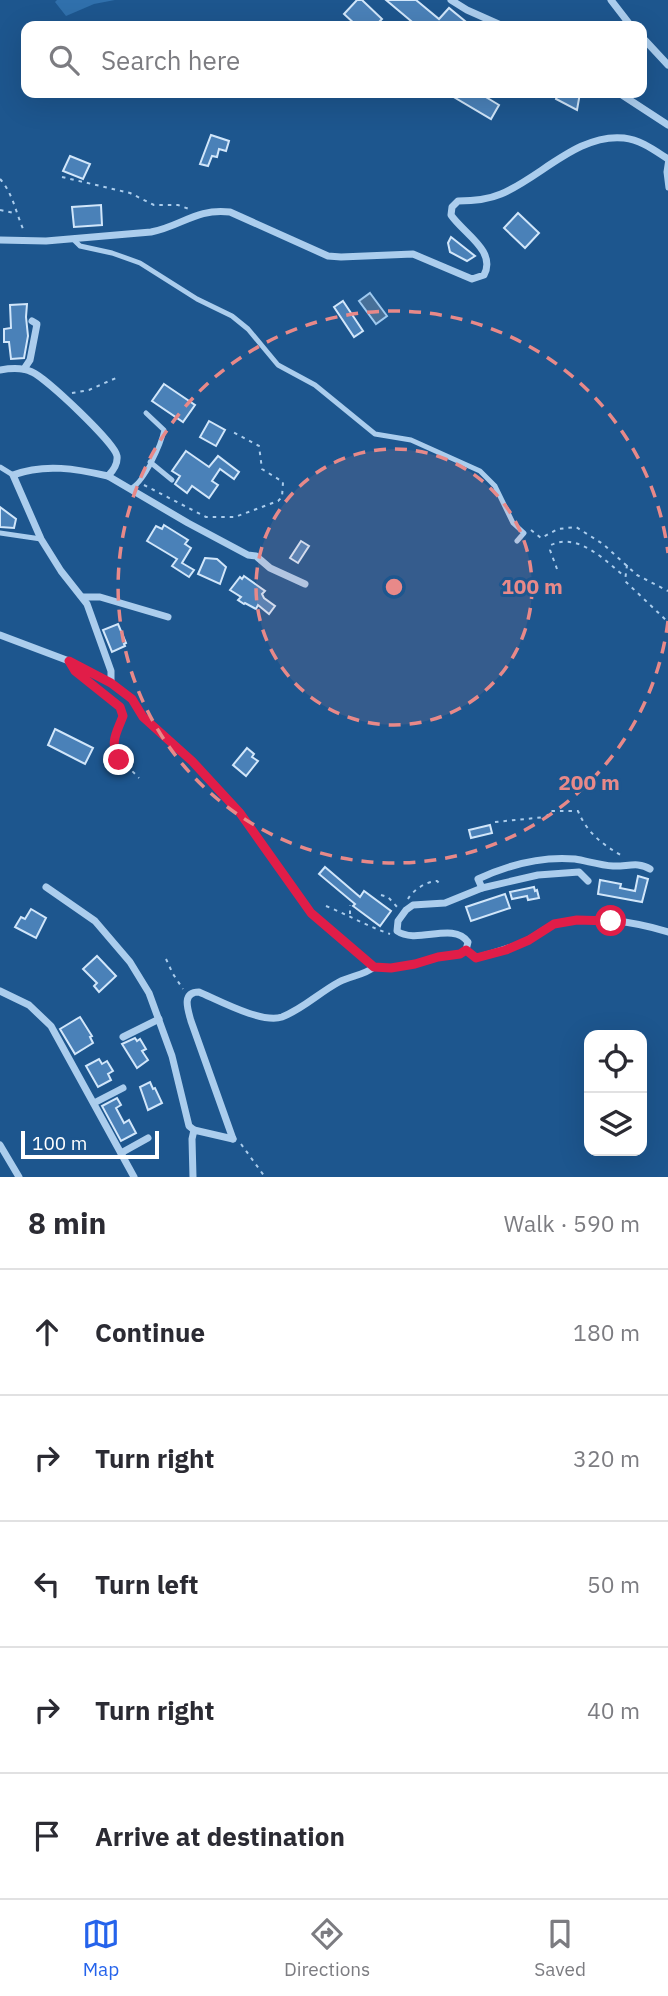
<!DOCTYPE html>
<html lang="en">
<head>
<meta charset="utf-8">
<style>
  body { margin:0; font-family:"IBM Plex Sans",sans-serif; background:#f2f2f3; color:#2b2b33 }
  .controls { position:absolute; right:21px; bottom:21px; display:grid; overflow:hidden; border-radius:14px; box-shadow:0 7px 28px #0002 }
  .controls button { width:63px; height:63px; display:grid; place-items:center; padding:0; border:0; border-bottom:2px solid #e1e1e2; background:#fff; color:#2b2b33; font:35px sans-serif }
  .scale { position:absolute; left:21px; bottom:18px; width:138px; box-sizing:border-box; padding-left:7px; border:4px solid #fff; border-top:0; font-size:19px; line-height:24px; white-space:nowrap; color:#fff; -webkit-text-stroke:5px #1d568e; paint-order:stroke }
  .stop { position:absolute; width:21px; height:21px; margin:-16px; border:5px solid #e11d48; border-radius:50%; background:#fff }
  .stop.end { background:#e11d48; border-color:#fff; box-shadow:0 2px 7px #0008 }
  .list { margin:0; padding:0; list-style:none }
  h2 { display:flex; justify-content:space-between; align-items:center; height:91px; margin:0; padding:0 28px; font-size:30px }
  h2 small { font-size:23px; font-weight:400; color:#7c7c81 }
  .list li { display:grid; grid-template-columns:46px 1fr auto; gap:21px; align-items:center; box-sizing:border-box; height:126px; padding:0 28px; border-top:2px solid #e1e1e2 }
  .list b { display:block; font-size:26px; white-space:nowrap }
  .list em { font-size:23px; font-style:normal; color:#7c7c81 }
  .icon { flex:none; width:38px; height:38px; fill:none; stroke:currentColor; stroke-width:2; stroke-linecap:round; stroke-linejoin:round }
  .map { position:relative; flex:none; width:668px; height:1177px; overflow:hidden }
  .search { position:absolute; background:#fff; box-shadow:0 7px 28px #0002; left:21px; right:21px; top:21px; height:77px; display:flex; align-items:center; gap:18px; box-sizing:border-box; padding:0 24px; border-radius:14px; color:#7c7c81; font-size:26px }
  .sheet { height:721px; background:#fff }
  nav { display:flex; justify-content:space-around; align-items:center; box-sizing:border-box; height:98px; border-top:2px solid #e1e1e2; background:#fff; font-size:19px; color:#7c7c81 }
  nav a { display:grid; justify-items:center; gap:4px }
  nav .on { color:#2563eb }
  .map>svg:first-child { display:block }
  .green { fill:#3070ac }
  .water { fill:#477098; stroke:#9ec9ef; stroke-width:2 }
  .building { fill:#4a81b8; stroke:#d1e6fa; stroke-width:2 }
  .lines { fill:none; stroke-linecap:round; stroke-linejoin:round }
  .path { stroke:#abcded; stroke-width:2; stroke-dasharray:3.5 5; stroke-linecap:butt }
  .service { stroke:#abcded; stroke-width:5 }
  .minor { stroke:#abcded; stroke-width:7 }
  .route { stroke:#e11d48; stroke-width:9 }
  .ring { fill:none; stroke:#e88989; stroke-width:3.5; stroke-dasharray:12 9 }
  .centre { fill:#e88989; stroke:#1d568e; stroke-width:3.5 }
  .ring-label { font-size:21px; text-anchor:middle; font-weight:bold; fill:#e88989; stroke:#1d568e; stroke-width:6; stroke-linejoin:round; paint-order:stroke }
</style>
</head>
<body>
<div class="map">
<svg width="668" height="1177" viewBox="0 0 668 1177">
  <rect width="100%" height="100%" fill="#1d568e"/>
  <path class="green" d="M 57,0 L 115,0 L 94,4 L 66,16 L 55,2 Z"/>
  <path class="water" d="M 370,293 L 387,316 L 376,324 L 359,301 Z"/>
  <g class="building">
    <path d="M 357,0 L 362,0 L 382,19 L 375,26 L 357,26 L 344,14 Z"/>
    <path d="M 386,0 L 416,0 L 439,19 L 449,8 L 471,26 L 417,26 Z"/>
    <path d="M 447,93 L 479,93 L 499,105 L 491,119 Z"/>
    <path d="M 558,93 L 580,93 L 577,110 L 556,99 Z"/>
    <path d="M 211,135 L 229,141 L 226,151 L 219,149 L 217,157 L 212,156 L 208,166 L 200,164 Z"/>
    <path d="M 70,156 L 90,164 L 83,179 L 63,171 Z"/>
    <path d="M 101,205 L 102,225 L 74,227 L 72,207 Z"/>
    <path d="M 518,213 L 539,233 L 525,248 L 504,228 Z"/>
    <path d="M 451,237 L 475,256 L 467,261 L 450,252 L 448,243 Z"/>
    <path d="M 343,301 L 363,331 L 354,337 L 334,307 Z"/>
    <path d="M 27,304 L 26,317 L 28,336 L 24,358 L 11,359 L 9,342 L 4,342 L 4,329 L 11,328 L 10,305 Z"/>
    <path d="M 164,384 L 195,405 L 183,422 L 152,401 Z"/>
    <path d="M 209,421 L 225,430 L 216,446 L 200,437 Z"/>
    <path d="M 186,451 L 209,467 L 218,456 L 239,472 L 234,479 L 220,469 L 212,481 L 218,485 L 209,498 L 192,486 L 187,493 L 175,484 L 180,476 L 172,471 Z"/>
    <path d="M 0,507 L 16,519 L 14,528 L 0,527 Z"/>
    <path d="M 164,525 L 188,540 L 185,544 L 191,548 L 182,563 L 194,570 L 189,577 L 172,566 L 177,559 L 147,541 L 156,526 L 162,529 Z"/>
    <path d="M 301,541 L 309,546 L 298,563 L 290,558 Z"/>
    <path d="M 205,558 L 217,559 L 226,567 L 220,584 L 198,574 Z"/>
    <path d="M 244,576 L 265,591 L 262,594 L 264,598 L 275,606 L 269,614 L 258,605 L 256,609 L 245,603 L 244,604 L 238,600 L 241,597 L 230,590 L 240,577 L 242,579 Z"/>
    <path d="M 118,624 L 126,643 L 124,644 L 125,646 L 112,652 L 103,630 Z"/>
    <path d="M 55,729 L 93,748 L 85,764 L 48,745 Z"/>
    <path d="M 247,748 L 254,754 L 252,757 L 258,761 L 246,776 L 233,765 Z"/>
    <path d="M 490,825 L 492,833 L 471,838 L 469,830 Z"/>
    <path d="M 325,867 L 360,897 L 364,891 L 391,911 L 380,926 L 353,906 L 355,904 L 319,874 Z"/>
    <path d="M 638,876 L 648,879 L 642,902 L 598,894 L 600,880 L 621,884 L 620,888 L 635,891 Z"/>
    <path d="M 534,887 L 535,891 L 537,890 L 539,898 L 528,900 L 527,896 L 512,899 L 510,892 Z"/>
    <path d="M 505,894 L 510,908 L 471,921 L 466,907 Z"/>
    <path d="M 31,909 L 46,918 L 36,938 L 15,927 L 21,917 L 25,919 Z"/>
    <path d="M 97,956 L 116,976 L 99,992 L 94,986 L 97,983 L 83,969 Z"/>
    <path d="M 80,1017 L 92,1036 L 90,1037 L 93,1043 L 75,1054 L 60,1029 Z"/>
    <path d="M 135,1038 L 137,1041 L 140,1039 L 146,1049 L 142,1051 L 148,1060 L 137,1068 L 122,1044 Z"/>
    <path d="M 99,1059 L 102,1064 L 107,1061 L 113,1071 L 108,1074 L 111,1080 L 98,1087 L 86,1066 Z"/>
    <path d="M 150,1082 L 153,1089 L 155,1088 L 162,1103 L 148,1110 L 140,1087 Z"/>
    <path d="M 117,1098 L 121,1105 L 116,1108 L 124,1123 L 129,1120 L 136,1133 L 121,1141 L 102,1106 Z"/>
  </g>
  <g class="lines">
    <g class="path">
      <path d="M 62,177 L 130,193 L 154,205 L 178,205 L 189,209"/>
      <path d="M 0,179 C 13,193 16,214 24,231"/>
      <path d="M 0,210 L 14,213"/>
      <path d="M 72,393 L 89,390 L 116,378"/>
      <path d="M 144,485 L 206,517 L 235,517 L 278,501 L 282,497 L 283,482 L 262,469 L 259,446 L 233,432"/>
      <path d="M 531,530 L 541,538 L 558,529 L 576,527 L 603,544 L 637,575 L 668,591"/>
      <path d="M 627,565 L 625,581 L 668,622"/>
      <path d="M 557,569 L 550,550 L 551,545 C 578,532 606,561 624,576"/>
      <path d="M 92,683 L 116,702 L 123,716 C 121,721 117,726 115,731 C 107,753 126,764 139,778"/>
      <path d="M 495,822 L 546,817 L 551,811 L 578,811 C 587,833 603,845 624,857"/>
      <path d="M 381,895 L 388,897 L 398,908"/>
      <path d="M 408,899 C 413,890 427,881 437,881 L 441,885"/>
      <path d="M 326,906 C 348,915 367,926 390,934"/>
      <path d="M 350,914 L 350,905"/>
      <path d="M 166,959 L 173,974 L 183,989"/>
      <path d="M 241,1144 L 265,1177"/>
    </g>
    <g class="service">
      <path d="M 668,159 L 666,172 L 668,188"/>
      <path d="M 73,239 L 80,246 L 112,253 L 140,263 L 197,299 L 232,316 L 248,329 L 278,365 L 315,385 L 375,434 L 411,440 L 480,471 L 495,486 L 513,523 L 524,533 L 517,541"/>
      <path d="M 150,462 L 172,480"/>
      <path d="M 0,467 L 13,475"/>
      <path d="M 132,488 C 145,480 161,445 164,430 L 146,413"/>
      <path d="M 0,533 L 41,539"/>
    </g>
    <g class="minor">
      <path d="M 451,0 L 467,10 L 503,26"/>
      <path d="M 611,0 L 631,26"/>
      <path d="M 642,37 L 668,65"/>
      <path d="M 619,93 L 668,125"/>
      <path d="M 0,240 L 46,241 L 151,232 C 182,226 196,208 230,212 L 328,256 L 341,257 L 413,254 L 472,279 L 484,275 C 497,251 463,233 451,215 L 452,207 L 458,201 C 473,201 487,200 501,194 C 540,178 578,133 624,138 C 641,140 654,150 668,159"/>
      <path d="M 24,369 L 30,360 L 37,324 L 32,321"/>
      <path d="M 0,370 C 11,368 22,367 32,372 C 46,378 115,443 117,456 C 118,464 113,471 108,476 C 77,469 45,463 13,475 L 41,539 L 61,571 L 87,604 L 111,671 L 111,683"/>
      <path d="M 108,476 L 188,523 L 248,555 L 256,556 L 270,568 L 305,584"/>
      <path d="M 83,597 L 100,597 L 168,617"/>
      <path d="M 0,635 L 69,661 L 111,683 L 132,699 L 143,717 L 192,761 L 240,813 L 311,913 L 374,967 L 391,968 L 415,964 L 438,957 L 460,954 L 466,950 L 476,958 C 494,952 511,949 528,940 C 537,936 546,927 555,924 C 587,914 637,922 668,932"/>
      <path d="M 46,887 L 95,921 L 130,962 L 149,993 L 172,1056 L 189,1126 L 194,1130"/>
      <path d="M 482,888 L 478,879 C 508,865 541,856 575,859 C 587,861 600,865 613,866 C 626,867 638,861 650,869"/>
      <path d="M 466,950 L 468,942 C 453,921 417,945 397,931 L 398,921 L 406,910 L 413,905 L 445,903 L 482,888 L 538,875 L 579,872 L 588,881"/>
      <path d="M 0,991 L 29,1005 L 51,1026 L 134,1177"/>
      <path d="M 123,1037 L 159,1019"/>
      <path d="M 94,1103 L 123,1088"/>
      <path d="M 233,1139 L 191,1021 C 188,1010 181,992 199,992 C 218,1000 262,1024 282,1017 C 303,1009 320,992 339,982 C 350,976 365,975 374,967"/>
      <path d="M 0,1145 L 19,1177"/>
      <path d="M 121,1153 L 148,1138"/>
      <path d="M 193,1177 L 192,1139 L 194,1130 L 233,1139"/>
    </g>
  </g>
  <g class="lines">
    <path class="route" d="M 119,760 C 109,742 117,732 123,716 L 120,707 L 75,671 L 69,661 L 111,683 L 132,699 L 143,717 L 192,761 L 240,813 L 311,913 L 374,967 L 391,968 L 415,964 L 438,957 L 460,954 L 466,950 L 476,958 L 506,950 L 529,940 L 554,924 L 577,920 L 611,921"/>
  </g>
  <circle cx="394" cy="587" r="138" fill="#e88989" fill-opacity=".12"/>
  <g class="ring">
    <circle cx="394" cy="587" r="138"/>
    <path d="M668 621A276 276 0 1 1 668 553"/>
  </g>
  <circle cx="394" cy="587" r="10" class="centre"/>
  <g class="ring-label">
    <text x="532" y="594">100 m</text>
    <text x="589" y="790">200 m</text>
  </g>
</svg>
<div class="controls">
<button><svg class="icon" aria-label="locate" viewBox="0 0 24 24"><circle cx="12" cy="12" r="6"/><path d="M12 2v4M12 18v4M2 12h4M18 12h4"/></svg></button>
<button><svg class="icon" aria-label="layers" viewBox="0 0 24 24"><path d="M12 4l9 5-9 5-9-5zM3 14l9 5 9-5"/></svg></button>
</div>
<div class="scale">100 m</div>
<div class="stop" style="left:611px;top:921px"></div>
<div class="stop end" style="left:119px;top:760px"></div>
<div class="search"><svg class="icon" aria-label="search" viewBox="0 0 24 24"><circle cx="10" cy="10" r="6"/><path d="M15 15l6 6"/></svg>Search here</div>
</div>
<section class="sheet">
<h2>8 min<small>Walk · 590 m</small></h2>
<ul class="list">
<li><svg class="icon" aria-label="ahead" viewBox="0 0 24 24"><path d="M12 20V5M6 11l6-6 6 6"/></svg><div><b>Continue</b></div><em>180 m</em></li>
<li><svg class="icon" aria-label="right" viewBox="0 0 24 24"><path d="M7 20v-9h11M14 6l5 5-5 5"/></svg><div><b>Turn right</b></div><em>320 m</em></li>
<li><svg class="icon" aria-label="left" viewBox="0 0 24 24"><path d="M17 20v-9H6M10 6l-5 5 5 5"/></svg><div><b>Turn left</b></div><em>50 m</em></li>
<li><svg class="icon" aria-label="right" viewBox="0 0 24 24"><path d="M7 20v-9h11M14 6l5 5-5 5"/></svg><div><b>Turn right</b></div><em>40 m</em></li>
<li><svg class="icon" aria-label="arrive" viewBox="0 0 24 24"><path d="M6 21V4h12l-3 4 3 4H6"/></svg><div><b>Arrive at destination</b></div></li>
</ul>
</section>
<nav>
<a class="on"><svg class="icon" aria-label="map" viewBox="0 0 24 24"><path d="M3 6l6-2 6 2 6-2v14l-6 2-6-2-6 2zM9 4v14M15 6v14"/></svg>Map</a>
<a><svg class="icon" aria-label="directions" viewBox="0 0 24 24"><path d="M12 3l9 9-9 9-9-9zM9 14v-3h6M13 9l2 2-2 2"/></svg>Directions</a>
<a><svg class="icon" aria-label="saved" viewBox="0 0 24 24"><path d="M7 4h10v16l-5-4-5 4z"/></svg>Saved</a>
</nav>
</body>
</html>
